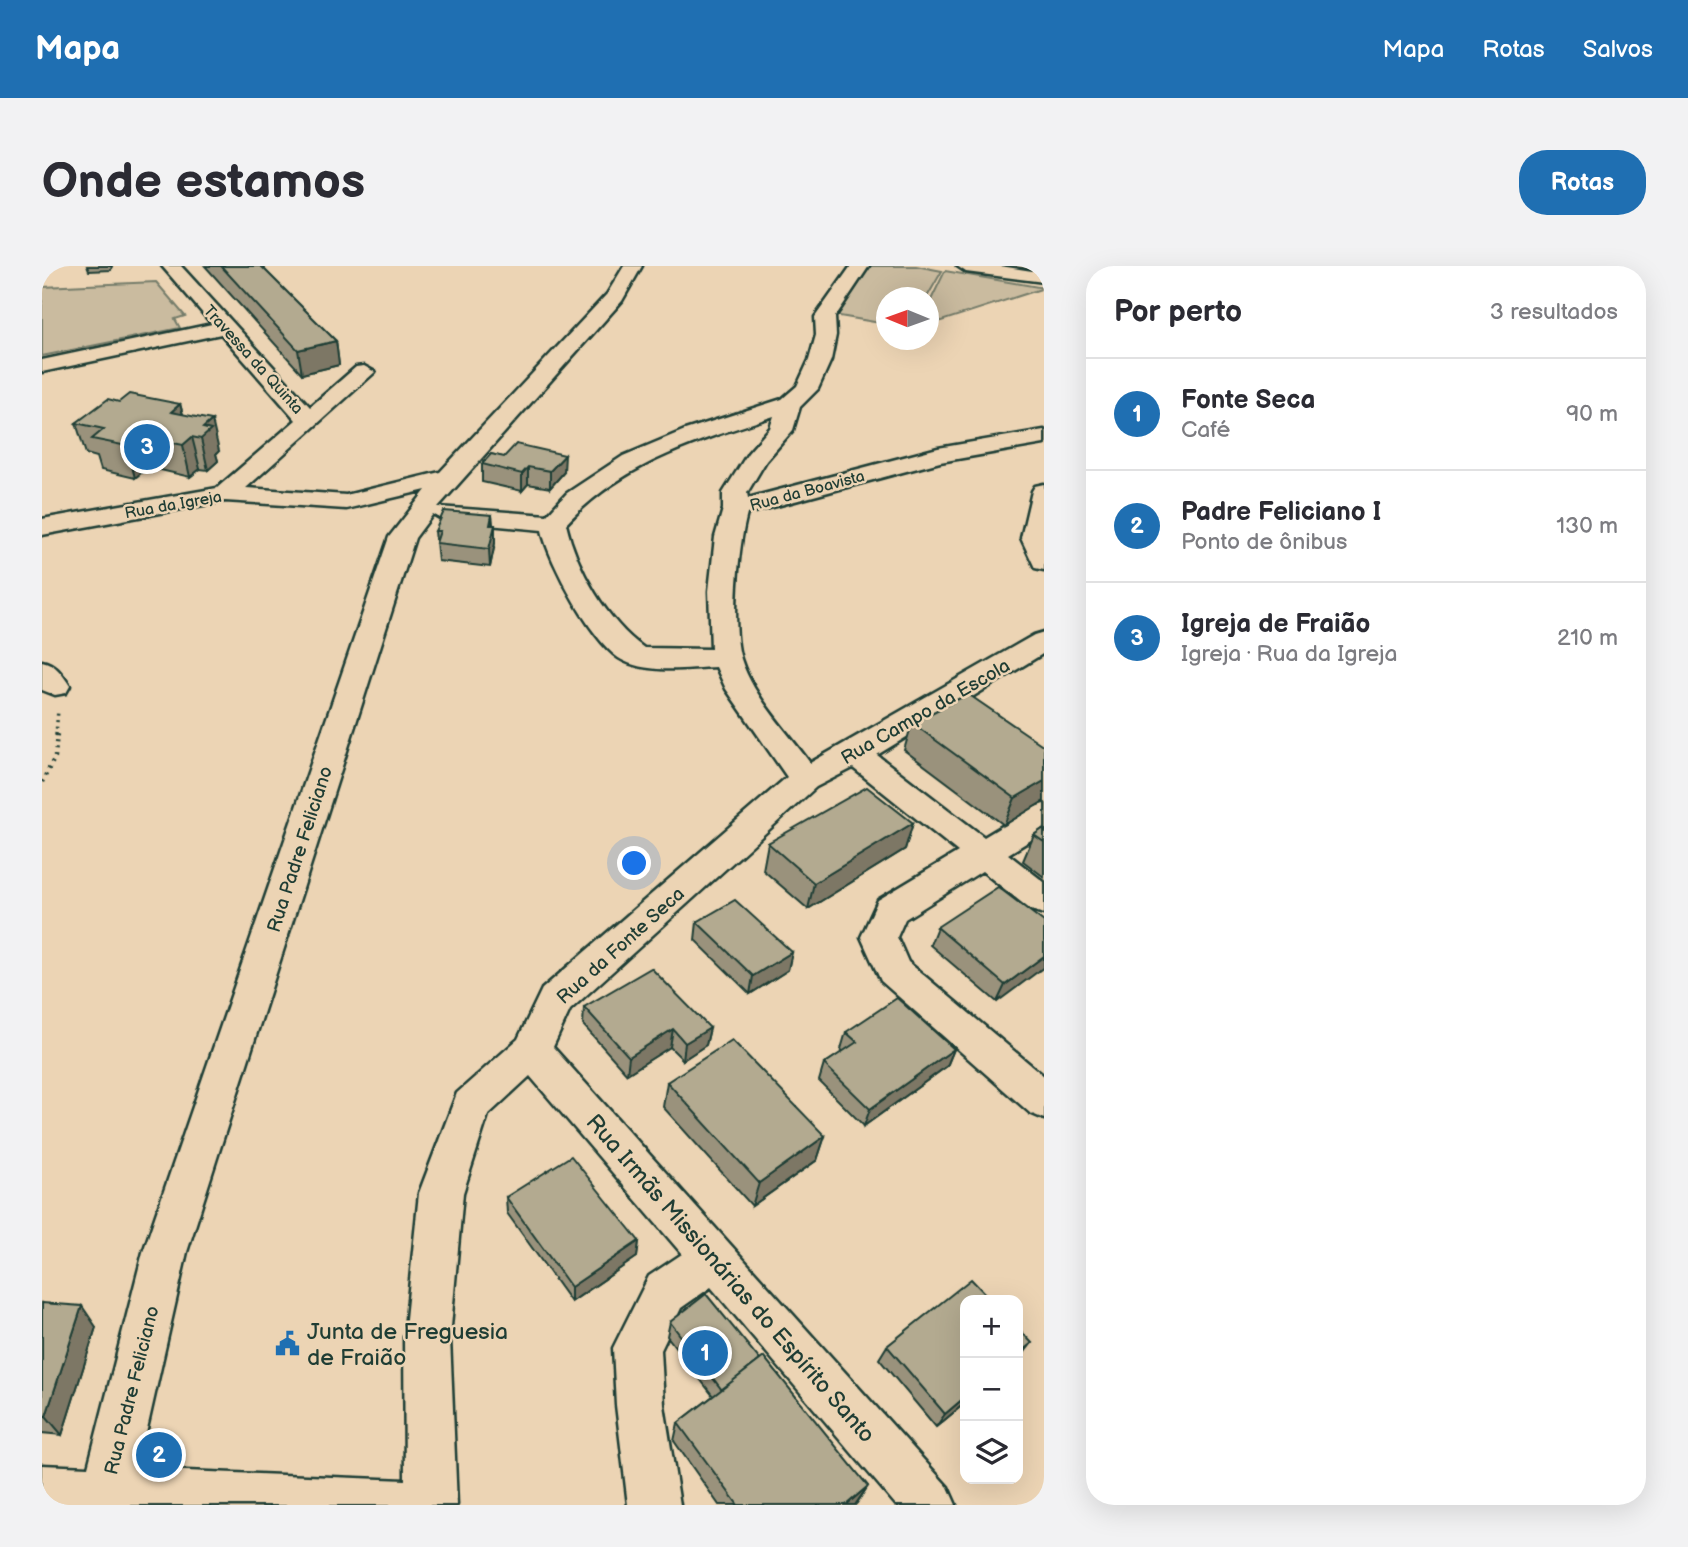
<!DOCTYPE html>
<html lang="pt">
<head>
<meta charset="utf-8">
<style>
  body { margin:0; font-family:"Balsamiq Sans",sans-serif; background:#f2f2f3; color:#2b2b33 }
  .controls { position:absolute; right:21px; bottom:21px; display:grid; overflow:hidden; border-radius:14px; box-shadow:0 7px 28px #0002 }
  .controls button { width:63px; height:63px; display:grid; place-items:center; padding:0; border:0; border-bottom:2px solid #e1e1e2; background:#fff; color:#2b2b33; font:35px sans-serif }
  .compass { position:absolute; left:834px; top:21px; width:63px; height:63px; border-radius:50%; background:#fff; box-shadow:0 7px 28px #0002; rotate:271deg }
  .you { position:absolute; left:593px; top:598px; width:24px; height:24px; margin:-18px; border:5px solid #fff; border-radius:50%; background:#1a73e8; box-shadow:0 0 0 10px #1a73e833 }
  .badge { display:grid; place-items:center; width:46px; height:46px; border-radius:50%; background:#1f6fb2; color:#fff; font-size:23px; font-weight:700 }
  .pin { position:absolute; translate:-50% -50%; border:4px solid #fff; box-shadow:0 2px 7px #0006 }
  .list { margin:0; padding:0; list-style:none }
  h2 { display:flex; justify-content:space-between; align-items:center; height:91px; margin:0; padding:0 28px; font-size:30px }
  h2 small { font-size:23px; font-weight:400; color:#7c7c81 }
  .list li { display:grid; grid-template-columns:46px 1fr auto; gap:21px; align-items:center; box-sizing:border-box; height:112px; padding:0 28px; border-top:2px solid #e1e1e2 }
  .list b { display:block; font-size:26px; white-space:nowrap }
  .list p { margin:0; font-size:23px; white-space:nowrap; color:#7c7c81 }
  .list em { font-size:23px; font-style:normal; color:#7c7c81 }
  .icon { flex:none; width:38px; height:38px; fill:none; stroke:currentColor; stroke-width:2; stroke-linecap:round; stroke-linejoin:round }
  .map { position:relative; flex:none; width:1002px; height:1239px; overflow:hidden; border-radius:28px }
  header { display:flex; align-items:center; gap:42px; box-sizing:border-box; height:98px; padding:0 35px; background:#1f6fb2; color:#fff }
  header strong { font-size:33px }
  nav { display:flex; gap:38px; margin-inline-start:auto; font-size:24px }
  .intro { display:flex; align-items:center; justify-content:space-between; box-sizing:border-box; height:168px; padding:0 42px }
  h1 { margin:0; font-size:49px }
  .button { padding:18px 32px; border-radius:28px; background:#1f6fb2; color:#fff; font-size:24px; font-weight:700 }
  main { display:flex; gap:42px; padding:0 42px }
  aside { flex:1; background:#fff; border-radius:28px; box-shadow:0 7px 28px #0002 }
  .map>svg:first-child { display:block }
  .green { fill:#cabb9f; stroke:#747c6a; stroke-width:2 }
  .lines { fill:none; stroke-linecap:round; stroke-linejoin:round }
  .minor-casing { stroke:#1f3d34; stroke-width:5 }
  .path-far1 { stroke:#1f3d34; stroke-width:3.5; stroke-dasharray:2 4.5; stroke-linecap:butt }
  .path { stroke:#1f3d34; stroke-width:4.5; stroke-dasharray:2 5; stroke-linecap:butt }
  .minor { fill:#ecd4b4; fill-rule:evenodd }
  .wall { fill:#9a927c; stroke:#1f3d34; stroke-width:2 }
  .shaded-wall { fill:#7d7765; stroke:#1f3d34; stroke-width:2 }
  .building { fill:#b3aa90; stroke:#1f3d34; stroke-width:2 }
  .labels { text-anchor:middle; stroke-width:5; stroke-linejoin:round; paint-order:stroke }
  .far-street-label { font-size:16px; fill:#1f3d34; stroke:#ecd4b4 }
  .street-label { font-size:19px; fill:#1f3d34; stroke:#ecd4b4 }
  .near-street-label { font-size:23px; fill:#1f3d34; stroke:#ecd4b4 }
  .near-poi-label { font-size:23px; fill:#1f3d34; stroke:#ecd4b4; text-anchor:start }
</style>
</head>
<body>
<header>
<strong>Mapa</strong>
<nav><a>Mapa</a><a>Rotas</a><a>Salvos</a></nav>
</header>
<div class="intro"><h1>Onde estamos</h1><a class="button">Rotas</a></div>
<main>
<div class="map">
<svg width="1002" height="1239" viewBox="0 0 1002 1239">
  <rect width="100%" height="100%" fill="#ecd4b4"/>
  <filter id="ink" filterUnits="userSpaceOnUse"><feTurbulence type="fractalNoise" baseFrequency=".0143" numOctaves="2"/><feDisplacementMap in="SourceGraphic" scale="14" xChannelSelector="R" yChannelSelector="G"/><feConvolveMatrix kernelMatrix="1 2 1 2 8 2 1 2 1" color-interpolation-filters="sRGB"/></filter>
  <g filter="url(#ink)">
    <g class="green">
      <path d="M 828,0 L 874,0 L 900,5 L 885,31 L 844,32 L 844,58 L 792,49 Z"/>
      <path d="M 903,5 L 1002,22 L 887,59 L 887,38 Z"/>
      <path d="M 114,16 L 143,50 L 133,53 L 138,62 L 0,90 L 0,21 Z"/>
    </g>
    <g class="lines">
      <defs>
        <g id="minor">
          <path d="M 120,0 L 139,0 L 268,141 L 314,101 L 322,100 L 333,106 L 204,222 L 304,229 L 398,206 L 565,28 L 582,0 L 600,0 L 580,35 L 396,241 L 505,249 L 525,227 L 581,190 L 643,164 L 740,133 L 755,120 L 767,94 L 774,69 L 773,51 L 809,0 L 827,0 L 793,51 L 794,69 L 789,94 L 776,123 L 758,141 L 751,164 L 724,195 L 705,227 L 706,232 L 896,182 L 1002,164 L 1002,178 L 898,196 L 705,248 C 696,281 689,361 699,393 C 711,431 745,465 768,497 L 992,369 L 1002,366 L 1002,387 L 835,489 L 942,571 L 990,542 L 1002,538 L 1002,566 L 966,588 L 1002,616 L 1002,648 L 989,644 L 940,605 L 863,653 L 855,671 L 866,696 L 1002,810 L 1002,853 L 988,847 L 839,715 L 819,671 L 836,634 L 916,586 L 811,502 L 774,521 L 528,744 L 511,781 L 906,1221 L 914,1239 L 854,1239 L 669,1021 L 639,1042 L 619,1084 L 622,1139 L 638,1239 L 586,1239 L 574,1139 L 571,1082 L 607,1010 L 640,988 L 488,810 L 446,849 L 421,927 L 408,1072 L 415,1239 L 0,1239 L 0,1199 L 46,1201 L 101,986 L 347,271 L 384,224 L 304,243 L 183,235 L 0,269 L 0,253 L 175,222 L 254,154 L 179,68 L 0,106 L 0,94 L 170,58 ZM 732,150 L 728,162 L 706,187 L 681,227 L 681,243 L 673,271 L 667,325 L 669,383 L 602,382 C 565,356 534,302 524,258 C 580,197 655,175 732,150 ZM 391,248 L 403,255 L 500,264 C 506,295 553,382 582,395 C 608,408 646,402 674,401 L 684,423 L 745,511 L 500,723 L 476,773 L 415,827 L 377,927 L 362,1072 L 363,1214 L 96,1203 L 145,986 L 373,272 Z"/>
          <path d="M 915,0 L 958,0 L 990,5 L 993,0 L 1002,0 L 1002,16 L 924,6 Z"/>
          <path d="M 1002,218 L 1002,304 L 993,302 L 979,272 L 990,225 L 993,220 Z"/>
          <path d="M 0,395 C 14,398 20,408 28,420 L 24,427 L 13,429 L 0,424 Z"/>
        </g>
      </defs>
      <use href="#minor" class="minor-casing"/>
      <path class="path-far1" d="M 14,469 L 16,444"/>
      <path class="path" d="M 0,516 L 13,491 L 15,467"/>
      <use href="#minor" class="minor"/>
    </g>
    <g class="wall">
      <path d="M 45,0 L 70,0 L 69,4 L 47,5 Z"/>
      <path d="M 163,0 L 219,0 L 294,75 L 297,99 L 260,108 Z"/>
      <path d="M 77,136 L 138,138 L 141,148 L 177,185 L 174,188 L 176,195 L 166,204 L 158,203 L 148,211 L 106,201 L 93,212 L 59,204 L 55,191 L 44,188 L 34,157 Z"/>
      <path d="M 449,188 L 522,206 L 508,222 L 486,218 L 480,225 L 440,216 L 440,198 Z"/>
      <path d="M 450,249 L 453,277 L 448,301 L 396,295 L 393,265 Z"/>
      <path d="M 870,457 L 1002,480 L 1002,535 L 962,559 L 862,484 Z"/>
      <path d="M 871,557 L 863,583 L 766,643 L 721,604 L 726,577 Z"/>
      <path d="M 1002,562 L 1002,611 L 981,595 L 992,569 Z"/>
      <path d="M 655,656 L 750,686 L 746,704 L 708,728 L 653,674 Z"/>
      <path d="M 1002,656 L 955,736 L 888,679 L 895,661 Z"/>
      <path d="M 542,741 L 668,762 L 664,779 L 641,794 L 628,781 L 585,808 L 541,759 Z"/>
      <path d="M 804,766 L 912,783 L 905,800 L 822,860 L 777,815 L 782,798 L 801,786 L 799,783 Z"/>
      <path d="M 625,816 L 783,870 L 775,894 L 710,940 L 621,841 Z"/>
      <path d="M 464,931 L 597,975 L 595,991 L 529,1036 L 465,947 Z"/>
      <path d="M 0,1037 L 54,1061 L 20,1169 L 0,1167 Z"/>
      <path d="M 628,1056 L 718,1094 L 826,1220 L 815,1237 L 813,1239 L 677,1239 L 632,1175 L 636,1157 L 671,1130 L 625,1070 Z"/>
      <path d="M 845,1080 L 923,1137 L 894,1161 L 837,1093 Z"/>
    </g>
    <g class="shaded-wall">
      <path d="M 294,75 L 297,99 L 260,108 L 256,84 Z"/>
      <path d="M 138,138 L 146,169 L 129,146 Z"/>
      <path d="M 170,154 L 177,185 L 174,188 L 176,195 L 166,204 L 159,173 L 161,162 Z"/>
      <path d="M 97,170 L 106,201 L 93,212 L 85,180 Z"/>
      <path d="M 150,171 L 158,203 L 148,211 L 141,179 Z"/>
      <path d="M 523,189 L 522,206 L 508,222 L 508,205 Z"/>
      <path d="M 486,201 L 486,218 L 480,225 L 480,208 Z"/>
      <path d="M 450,249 L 451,266 L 453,259 L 453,277 L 448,301 L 447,283 L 448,259 Z"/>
      <path d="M 1002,515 L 1002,535 L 962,559 L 973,532 Z"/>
      <path d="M 871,557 L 863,583 L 766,643 L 772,617 Z"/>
      <path d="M 750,686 L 746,704 L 708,728 L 711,710 Z"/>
      <path d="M 1002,690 L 1002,701 L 955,736 L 963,719 Z"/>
      <path d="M 668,762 L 664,779 L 641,794 L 643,777 Z"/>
      <path d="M 631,763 L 628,781 L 585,808 L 587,791 Z"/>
      <path d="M 912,783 L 905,800 L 822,860 L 828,843 Z"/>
      <path d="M 783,870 L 775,894 L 710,940 L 717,917 Z"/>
      <path d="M 597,975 L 595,991 L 529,1036 L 529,1021 Z"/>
      <path d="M 40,1040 L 54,1061 L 20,1169 L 4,1150 Z"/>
      <path d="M 990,1077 L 979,1091 L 976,1093 L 976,1088 Z"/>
      <path d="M 923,1131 L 923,1137 L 894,1161 L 903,1148 Z"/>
      <path d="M 826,1220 L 813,1239 L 804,1239 Z"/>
    </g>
    <g class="building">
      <path d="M 179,0 L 219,0 L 294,75 L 256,84 Z"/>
      <path d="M 87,128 L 138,138 L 129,146 L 170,154 L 161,162 L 169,164 L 159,173 L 150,171 L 141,179 L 97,170 L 85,180 L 50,173 L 62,163 L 34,157 L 66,133 L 77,136 Z"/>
      <path d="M 474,178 L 523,189 L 508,205 L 486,201 L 480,208 L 440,198 L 449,188 L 462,191 Z"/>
      <path d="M 402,245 L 450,249 L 448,259 L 453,259 L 447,283 L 394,277 L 398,265 L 393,265 Z"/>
      <path d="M 926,428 L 1002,480 L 1002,515 L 973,532 L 870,457 Z"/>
      <path d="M 825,521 L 871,557 L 772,617 L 726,577 Z"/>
      <path d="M 1002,562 L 1002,576 L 992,569 Z"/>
      <path d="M 956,621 L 1002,656 L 1002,690 L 963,719 L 895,661 Z"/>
      <path d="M 693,634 L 750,686 L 711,710 L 655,656 Z"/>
      <path d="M 609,702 L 668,762 L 643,777 L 631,763 L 587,791 L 542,741 Z"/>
      <path d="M 855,732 L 912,783 L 828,843 L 782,798 L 815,776 L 804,766 Z"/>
      <path d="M 690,774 L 783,870 L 717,917 L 625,816 Z"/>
      <path d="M 529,890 L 597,975 L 529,1021 L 464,931 Z"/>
      <path d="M 929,1013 L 949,1034 L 923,1034 L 923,1131 L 903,1148 L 845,1080 Z"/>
      <path d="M 664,1028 L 718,1094 L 680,1124 L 628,1056 Z"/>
      <path d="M 0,1037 L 40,1040 L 4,1150 L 0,1150 Z"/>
      <path d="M 976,1062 L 990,1077 L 976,1088 Z"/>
      <path d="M 722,1091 L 826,1220 L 804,1239 L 696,1239 L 636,1157 Z"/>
    </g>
  </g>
  <defs>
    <symbol id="civic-bare" viewBox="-9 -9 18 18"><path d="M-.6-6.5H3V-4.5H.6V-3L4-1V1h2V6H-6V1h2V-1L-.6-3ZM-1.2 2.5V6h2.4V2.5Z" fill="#1f6fb2" stroke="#ecd4b4" stroke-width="2.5" paint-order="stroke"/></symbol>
  </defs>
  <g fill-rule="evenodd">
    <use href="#civic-bare" x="228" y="1060" width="35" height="35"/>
  </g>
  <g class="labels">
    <g class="far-street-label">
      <text transform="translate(212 93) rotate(48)" y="6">Travessa da Quinta</text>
      <text transform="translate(765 224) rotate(-15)" y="6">Rua da Boavista</text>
      <text transform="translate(131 238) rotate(-10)" y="6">Rua da Igreja</text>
    </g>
    <g class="street-label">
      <text transform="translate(883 445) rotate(-30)" y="7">Rua Campo da Escola</text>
      <text transform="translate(257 583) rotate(-72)" y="7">Rua Padre Feliciano</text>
      <text transform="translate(578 679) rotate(-42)" y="7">Rua da Fonte Seca</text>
      <text transform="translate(89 1124) rotate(-76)" y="7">Rua Padre Feliciano</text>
    </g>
    <g class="near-street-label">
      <text transform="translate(689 1012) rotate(49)" y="8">Rua Irmãs Missionárias do Espírito Santo</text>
    </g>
    <g class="near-poi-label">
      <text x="265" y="1073">Junta de Freguesia<tspan x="265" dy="26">de Fraião</tspan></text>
    </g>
  </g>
</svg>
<div class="controls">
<button>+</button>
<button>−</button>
<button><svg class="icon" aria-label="layers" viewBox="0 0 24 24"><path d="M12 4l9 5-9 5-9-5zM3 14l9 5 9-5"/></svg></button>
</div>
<svg class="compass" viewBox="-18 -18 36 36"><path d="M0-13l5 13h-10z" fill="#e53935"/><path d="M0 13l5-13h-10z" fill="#7c7c81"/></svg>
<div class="you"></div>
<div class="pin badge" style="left:663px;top:1087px">1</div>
<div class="pin badge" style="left:117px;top:1189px">2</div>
<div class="pin badge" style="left:105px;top:181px">3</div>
</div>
<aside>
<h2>Por perto<small>3 resultados</small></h2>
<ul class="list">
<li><span class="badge">1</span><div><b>Fonte Seca</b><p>Café</p></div><em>90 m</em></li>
<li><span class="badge">2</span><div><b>Padre Feliciano I</b><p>Ponto de ônibus</p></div><em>130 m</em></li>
<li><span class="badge">3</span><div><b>Igreja de Fraião</b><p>Igreja · Rua da Igreja</p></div><em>210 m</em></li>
</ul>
</aside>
</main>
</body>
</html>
